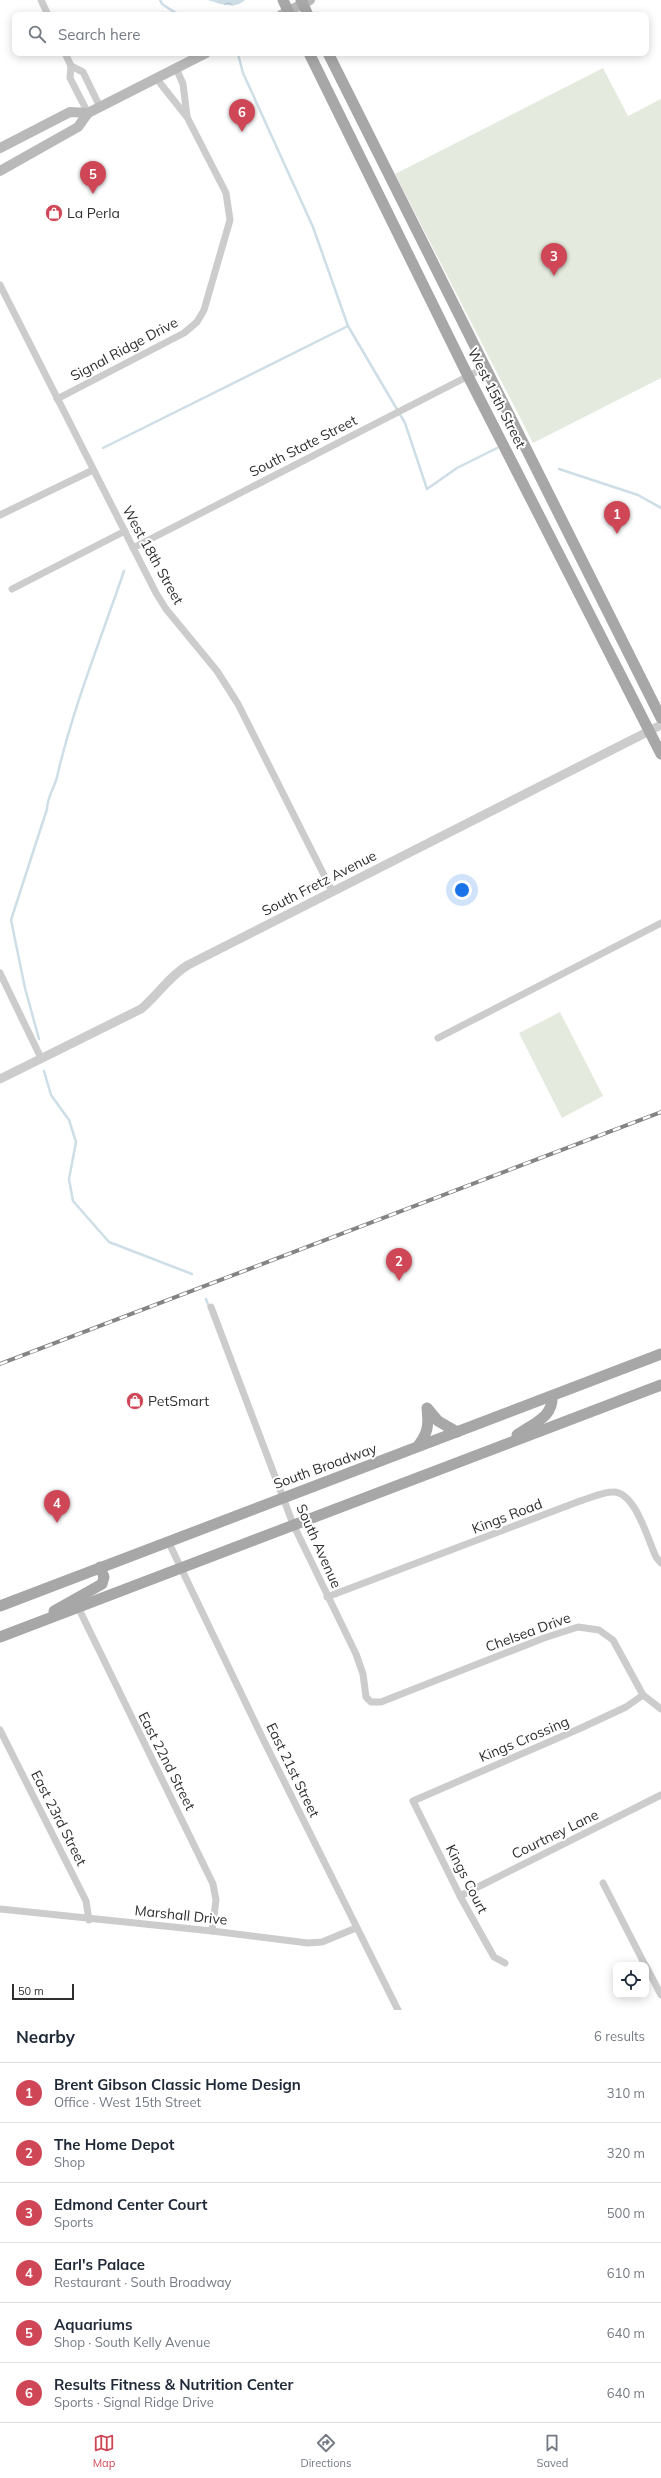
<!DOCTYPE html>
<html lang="en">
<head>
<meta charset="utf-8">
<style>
  body { margin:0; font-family:Mulish,sans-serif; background:#f2f2f3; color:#1f2937 }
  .controls { position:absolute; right:12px; bottom:12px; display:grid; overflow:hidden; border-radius:8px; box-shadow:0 2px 10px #0003 }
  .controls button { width:36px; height:36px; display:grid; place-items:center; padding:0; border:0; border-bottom:1px solid #e0e1e3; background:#fff; color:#1f2937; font:20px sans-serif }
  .scale { position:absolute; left:12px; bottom:10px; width:62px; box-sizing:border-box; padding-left:4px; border:2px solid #2f2f2f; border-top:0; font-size:11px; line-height:14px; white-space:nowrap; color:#2f2f2f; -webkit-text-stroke:3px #fff; paint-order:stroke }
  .you { position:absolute; left:462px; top:890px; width:14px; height:14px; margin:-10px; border:3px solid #fff; border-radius:50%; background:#1a73e8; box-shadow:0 0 0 6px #1a73e833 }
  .badge { display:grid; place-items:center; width:26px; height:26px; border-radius:50%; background:#cf4756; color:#fff; font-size:13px; font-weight:700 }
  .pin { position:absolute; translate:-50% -33px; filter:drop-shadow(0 1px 2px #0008) }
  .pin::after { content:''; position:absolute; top:21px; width:14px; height:12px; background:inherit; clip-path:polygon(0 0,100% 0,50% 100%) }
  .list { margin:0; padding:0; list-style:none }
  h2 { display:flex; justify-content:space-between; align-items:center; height:52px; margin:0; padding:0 16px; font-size:17px }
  h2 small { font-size:13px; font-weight:400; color:#747a83 }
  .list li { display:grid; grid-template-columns:26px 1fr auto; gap:12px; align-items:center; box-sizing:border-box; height:60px; padding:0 16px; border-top:1px solid #e0e1e3 }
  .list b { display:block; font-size:15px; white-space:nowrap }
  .list p { margin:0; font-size:13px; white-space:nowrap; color:#747a83 }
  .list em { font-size:13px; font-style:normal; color:#747a83 }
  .icon { flex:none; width:22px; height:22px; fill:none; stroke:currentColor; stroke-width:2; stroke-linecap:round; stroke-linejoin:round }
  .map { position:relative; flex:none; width:661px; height:2010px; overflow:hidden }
  .search { position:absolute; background:#fff; box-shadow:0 2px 10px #0003; left:12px; right:12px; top:12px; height:44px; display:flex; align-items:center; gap:10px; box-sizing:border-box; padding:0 14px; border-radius:8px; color:#747a83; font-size:15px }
  .sheet { height:412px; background:#fff }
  nav { display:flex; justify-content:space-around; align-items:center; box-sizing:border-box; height:56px; border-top:1px solid #e0e1e3; background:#fff; font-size:11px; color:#747a83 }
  nav a { display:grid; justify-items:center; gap:2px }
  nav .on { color:#cf4756 }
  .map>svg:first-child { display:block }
  .green { fill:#e5eade }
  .water { fill:url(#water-waves) }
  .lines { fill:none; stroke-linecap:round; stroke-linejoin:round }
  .stream { stroke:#cddee7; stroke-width:2.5 }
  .minor { stroke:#ccc; stroke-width:7 }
  .tertiary { stroke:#ccc; stroke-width:9 }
  .secondary { stroke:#b9b9b9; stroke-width:10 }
  .primary { stroke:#a7a7a7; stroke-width:11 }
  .rail-casing { stroke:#848484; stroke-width:4 }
  .rail { stroke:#fff; stroke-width:2.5; stroke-dasharray:8; stroke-linecap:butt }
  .labels { text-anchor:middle; stroke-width:4; stroke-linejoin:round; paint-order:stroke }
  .poi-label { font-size:14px; fill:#2f2f2f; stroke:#fff; text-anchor:start }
  .street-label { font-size:14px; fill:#2f2f2f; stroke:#fff }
</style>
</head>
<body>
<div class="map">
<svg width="661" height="2010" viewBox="0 0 661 2010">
  <defs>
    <pattern id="water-waves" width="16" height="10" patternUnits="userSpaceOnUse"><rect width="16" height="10" fill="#cddee7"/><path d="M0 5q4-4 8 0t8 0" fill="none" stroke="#b0bfc6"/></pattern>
  </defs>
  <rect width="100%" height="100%" fill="#fff"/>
  <g class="green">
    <path d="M 603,68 L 628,116 L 661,99 L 661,378 L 533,443 L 395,174 Z"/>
    <path d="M 560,1012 L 603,1096 L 562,1118 L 519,1033 Z"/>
  </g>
  <path class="water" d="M 208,0 L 245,0 C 235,10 220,4 208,0 Z"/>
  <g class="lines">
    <g class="stream">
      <path d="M 160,0 L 162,4 L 179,15"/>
      <path d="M 238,54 L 243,73 L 313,227 L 348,326 L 405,423 L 427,489 L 457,468 L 497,448"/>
      <path d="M 103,448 L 348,326"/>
      <path d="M 559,469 L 638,495 L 661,508"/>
      <path d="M 39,1039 L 25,988 L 11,920 L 47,809 C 47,797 54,789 57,777 C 73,707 101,639 124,571"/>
      <path d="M 44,1071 L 51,1095 L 69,1120 L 76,1142 L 69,1179 L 73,1201 L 109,1242 L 192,1274"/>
      <path d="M 206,1299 L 209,1307"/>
    </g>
    <g class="minor">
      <path d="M 41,0 L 48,15"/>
      <path d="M 65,53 L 71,66"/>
      <path d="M 176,68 L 183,84 L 187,116"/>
      <path d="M 88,113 L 70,78 L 71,66 L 83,72 L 100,107"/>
      <path d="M 0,285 L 156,593 L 166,609 L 217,671 L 238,704 L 332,891"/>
      <path d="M 57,399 L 184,333 L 197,322 L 204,310 L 230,220 L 226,193 L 187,117 L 156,78"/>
      <path d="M 0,515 L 93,470"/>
      <path d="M 133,548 L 484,368"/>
      <path d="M 12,589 L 125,531"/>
      <path d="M 0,973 L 41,1058"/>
      <path d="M 438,1038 L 661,923"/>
      <path d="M 211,1307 L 293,1524 L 356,1654 L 363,1674 L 366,1697 L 371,1702 L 381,1702 L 544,1638 L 578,1627 L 599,1630 L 613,1640 L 643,1695 L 661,1709"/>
      <path d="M 168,1541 L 263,1739 L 398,2010"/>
      <path d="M 327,1597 L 580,1501 C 591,1498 602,1492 613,1492 C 635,1491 648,1540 656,1557 L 661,1563"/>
      <path d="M 78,1607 L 213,1884 L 216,1900 L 212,1931"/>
      <path d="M 0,1730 L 86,1901 L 89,1920"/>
      <path d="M 603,1883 L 645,1965"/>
      <path d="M 460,1896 L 661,1795"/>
      <path d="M 0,1909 L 212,1931 L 308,1943 L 322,1942 L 356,1928"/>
      <path d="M 505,1963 L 494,1957 L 485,1941 L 460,1896 L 413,1801 L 581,1728 L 626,1707 L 643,1695"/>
      <path d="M 646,1966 L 661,1995"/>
    </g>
    <path class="tertiary" d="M 0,1079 L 141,1009 C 158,995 169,976 188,965 L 661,725"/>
    <g class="secondary">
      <path d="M 281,15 L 310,0"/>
      <path d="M 0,148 L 70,112 L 88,113"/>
      <path d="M 0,171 L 78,127 L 88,113 L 206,53"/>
    </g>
    <g class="primary">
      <path d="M 283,0 L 290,15"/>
      <path d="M 301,0 L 308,15"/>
      <path d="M 309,53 L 468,376 L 661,754"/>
      <path d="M 328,53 L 661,718"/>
      <path d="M 428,1409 L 438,1421 L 457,1432"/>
      <path d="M 517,1435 C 532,1424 554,1417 552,1396"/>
      <path d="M 418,1446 C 428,1433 429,1425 427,1408"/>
      <path d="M 0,1606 L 661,1354"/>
      <path d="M 54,1611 L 102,1584 L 104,1577 L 100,1567"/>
      <path d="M 0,1637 L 661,1385"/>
    </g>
    <defs>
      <path id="rail" d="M 0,1364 L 661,1112"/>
    </defs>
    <use href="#rail" class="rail-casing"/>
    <use href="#rail" class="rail"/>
  </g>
  <defs>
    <symbol id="shop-disc" viewBox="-11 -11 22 22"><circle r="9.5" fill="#cf4756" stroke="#fff"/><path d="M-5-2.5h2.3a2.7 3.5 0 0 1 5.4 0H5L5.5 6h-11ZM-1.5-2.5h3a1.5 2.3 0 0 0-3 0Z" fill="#fff"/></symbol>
  </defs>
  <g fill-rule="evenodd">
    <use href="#shop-disc" x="44" y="203" width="20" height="20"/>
    <use href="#shop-disc" x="125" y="1391" width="20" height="20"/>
  </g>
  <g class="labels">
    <g class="poi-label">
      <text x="67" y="218">La Perla</text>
      <text x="148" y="1406">PetSmart</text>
    </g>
    <g class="street-label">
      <text transform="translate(124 349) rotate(-28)" y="5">Signal Ridge Drive</text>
      <text transform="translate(497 398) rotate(63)" y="5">West 15th Street</text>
      <text transform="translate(303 446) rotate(-27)" y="5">South State Street</text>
      <text transform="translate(153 555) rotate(61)" y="5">West 18th Street</text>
      <text transform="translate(319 883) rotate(-27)" y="5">South Fretz Avenue</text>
      <text transform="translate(325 1466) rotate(-20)" y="5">South Broadway</text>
      <text transform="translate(507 1516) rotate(-21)" y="5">Kings Road</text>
      <text transform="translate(319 1546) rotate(66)" y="5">South Avenue</text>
      <text transform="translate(528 1632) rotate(-20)" y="5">Chelsea Drive</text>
      <text transform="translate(524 1739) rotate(-23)" y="5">Kings Crossing</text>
      <text transform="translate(167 1761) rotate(63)" y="5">East 22nd Street</text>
      <text transform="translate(293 1770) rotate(64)" y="5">East 21st Street</text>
      <text transform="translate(59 1818) rotate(63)" y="5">East 23rd Street</text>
      <text transform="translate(555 1834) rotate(-26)" y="5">Courtney Lane</text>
      <text transform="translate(467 1879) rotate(63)" y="5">Kings Court</text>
      <text transform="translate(181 1915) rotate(6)" y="5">Marshall Drive</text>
    </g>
  </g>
</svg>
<div class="controls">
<button><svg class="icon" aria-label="locate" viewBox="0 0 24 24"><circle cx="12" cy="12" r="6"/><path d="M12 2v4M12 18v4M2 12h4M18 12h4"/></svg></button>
</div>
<div class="scale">50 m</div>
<div class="you"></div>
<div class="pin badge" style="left:617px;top:534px">1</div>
<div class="pin badge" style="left:399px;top:1281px">2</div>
<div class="pin badge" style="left:554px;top:276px">3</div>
<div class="pin badge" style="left:57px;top:1523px">4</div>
<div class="pin badge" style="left:93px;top:194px">5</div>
<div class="pin badge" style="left:242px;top:132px">6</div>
<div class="search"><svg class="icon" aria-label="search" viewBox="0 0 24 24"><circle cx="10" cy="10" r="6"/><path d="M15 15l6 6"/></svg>Search here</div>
</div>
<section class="sheet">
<h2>Nearby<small>6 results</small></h2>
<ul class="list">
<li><span class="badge">1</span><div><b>Brent Gibson Classic Home Design</b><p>Office · West 15th Street</p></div><em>310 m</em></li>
<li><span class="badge">2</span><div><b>The Home Depot</b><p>Shop</p></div><em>320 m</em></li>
<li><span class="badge">3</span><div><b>Edmond Center Court</b><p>Sports</p></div><em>500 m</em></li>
<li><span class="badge">4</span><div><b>Earl's Palace</b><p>Restaurant · South Broadway</p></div><em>610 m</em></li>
<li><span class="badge">5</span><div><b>Aquariums</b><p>Shop · South Kelly Avenue</p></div><em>640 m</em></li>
<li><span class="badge">6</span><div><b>Results Fitness &amp; Nutrition Center</b><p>Sports · Signal Ridge Drive</p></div><em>640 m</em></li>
</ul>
</section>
<nav>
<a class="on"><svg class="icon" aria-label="map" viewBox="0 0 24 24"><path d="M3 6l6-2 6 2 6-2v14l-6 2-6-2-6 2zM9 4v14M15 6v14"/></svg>Map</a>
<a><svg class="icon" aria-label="directions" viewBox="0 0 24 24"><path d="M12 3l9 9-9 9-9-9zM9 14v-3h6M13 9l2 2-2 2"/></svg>Directions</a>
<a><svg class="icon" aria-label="saved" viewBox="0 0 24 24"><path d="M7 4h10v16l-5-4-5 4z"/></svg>Saved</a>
</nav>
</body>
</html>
